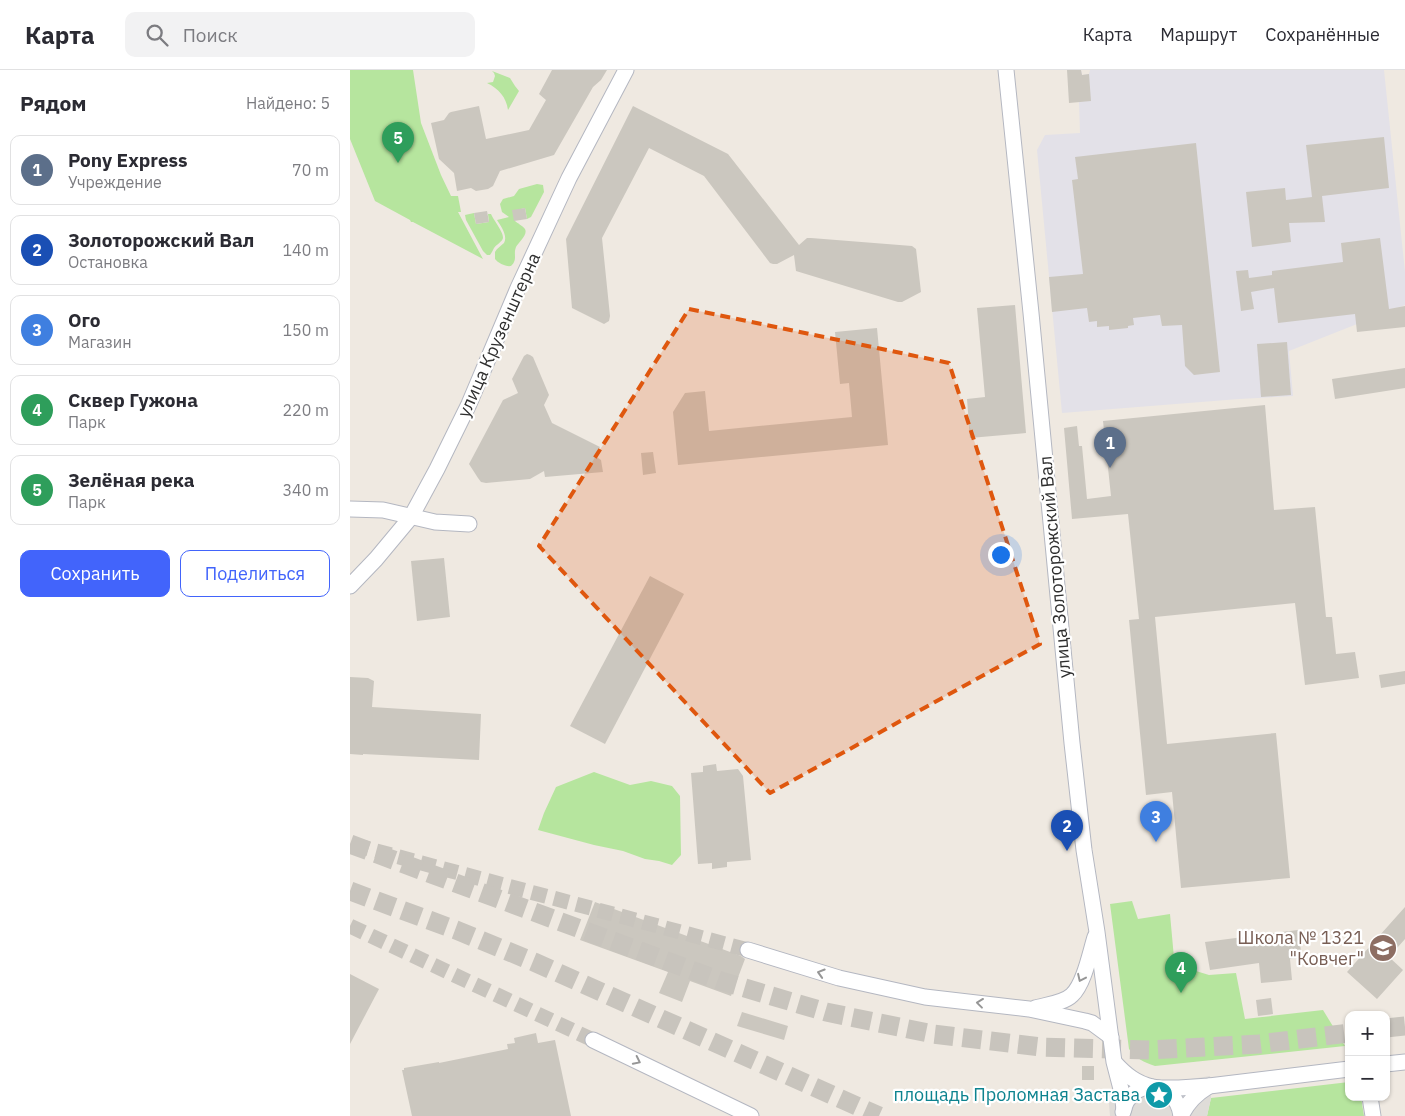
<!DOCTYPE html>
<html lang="ru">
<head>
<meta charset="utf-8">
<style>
  body { margin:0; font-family:"IBM Plex Sans",sans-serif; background:#f2f2f3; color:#2b2b33 }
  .controls { position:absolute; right:15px; bottom:15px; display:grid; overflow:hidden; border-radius:10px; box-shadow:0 1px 4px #0004 }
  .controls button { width:45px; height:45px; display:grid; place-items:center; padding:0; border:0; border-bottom:1px solid #e1e1e2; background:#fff; color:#2b2b33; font:25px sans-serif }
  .you { position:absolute; left:650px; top:484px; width:18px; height:18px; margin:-12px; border:4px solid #fff; border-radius:50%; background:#1a73e8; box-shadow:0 0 0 8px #1a73e833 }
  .badge { display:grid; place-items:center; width:32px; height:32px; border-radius:50%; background:#4264fb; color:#fff; font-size:16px; font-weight:700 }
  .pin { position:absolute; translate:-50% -41px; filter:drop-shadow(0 1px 2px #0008) }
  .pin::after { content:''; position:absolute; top:26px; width:18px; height:15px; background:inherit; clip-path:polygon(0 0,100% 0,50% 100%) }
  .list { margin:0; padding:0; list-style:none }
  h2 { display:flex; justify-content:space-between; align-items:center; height:65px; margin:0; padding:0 20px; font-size:21px }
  h2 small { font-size:16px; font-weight:400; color:#7c7c81 }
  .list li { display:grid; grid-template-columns:32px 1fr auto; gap:15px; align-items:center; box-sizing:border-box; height:70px; margin:0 10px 10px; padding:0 10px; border:1px solid #e1e1e2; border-radius:10px }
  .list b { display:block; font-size:19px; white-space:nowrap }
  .list p { margin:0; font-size:16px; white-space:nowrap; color:#7c7c81 }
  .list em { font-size:16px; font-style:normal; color:#7c7c81 }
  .actions { display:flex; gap:10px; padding:15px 20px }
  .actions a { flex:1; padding:11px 0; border:1px solid #4264fb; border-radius:10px; text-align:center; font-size:18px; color:#4264fb }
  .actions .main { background:#4264fb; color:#fff }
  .icon { flex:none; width:28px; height:28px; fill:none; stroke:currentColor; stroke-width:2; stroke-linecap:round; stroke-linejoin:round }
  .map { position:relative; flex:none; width:1055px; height:1046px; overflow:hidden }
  header { display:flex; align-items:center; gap:30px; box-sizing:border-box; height:70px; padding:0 25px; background:#fff; border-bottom:1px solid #e1e1e2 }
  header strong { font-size:24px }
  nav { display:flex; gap:28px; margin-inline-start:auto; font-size:18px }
  .search { width:350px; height:45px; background:#f2f2f3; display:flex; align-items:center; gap:12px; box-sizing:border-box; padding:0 18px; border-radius:10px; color:#7c7c81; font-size:19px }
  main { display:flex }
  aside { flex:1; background:#fff }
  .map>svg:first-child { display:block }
  .industrial { fill:#e3e1e8 }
  .green { fill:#b6e59e }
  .plaza { fill:#dfdcd8 }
  .building { fill:#cbc7bf }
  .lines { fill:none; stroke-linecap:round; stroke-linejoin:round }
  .minor-tunnel { stroke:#c8c4bd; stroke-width:15; stroke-dasharray:15 8; stroke-linecap:butt }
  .major-tunnel { stroke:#c8c4bd; stroke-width:19; stroke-dasharray:19 9; stroke-linecap:butt }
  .minor-casing { stroke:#b4b7c1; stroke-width:17 }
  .minor { stroke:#fff; stroke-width:15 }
  .oneway { stroke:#969696 }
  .marked { fill:#df570e; fill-opacity:0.2; stroke:#df570e; stroke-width:4; stroke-dasharray:10 6; stroke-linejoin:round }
  .labels { text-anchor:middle; stroke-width:4.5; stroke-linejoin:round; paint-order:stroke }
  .street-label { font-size:18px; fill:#2e2e2e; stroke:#fff }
  .education-label { font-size:18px; fill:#785e54; stroke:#fff; text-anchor:end }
  .culture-label { font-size:18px; fill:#0d838f; stroke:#fff; text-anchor:end }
</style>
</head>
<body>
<header>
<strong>Карта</strong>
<div class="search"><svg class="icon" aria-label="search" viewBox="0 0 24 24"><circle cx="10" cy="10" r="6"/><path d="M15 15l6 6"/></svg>Поиск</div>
<nav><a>Карта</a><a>Маршрут</a><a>Сохранённые</a></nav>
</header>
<main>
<aside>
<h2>Рядом<small>Найдено: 5</small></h2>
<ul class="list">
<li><span class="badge" style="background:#5c6f8a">1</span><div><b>Pony Express</b><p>Учреждение</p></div><em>70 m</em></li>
<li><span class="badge" style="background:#1a4fb4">2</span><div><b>Золоторожский Вал</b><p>Остановка</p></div><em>140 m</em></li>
<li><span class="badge" style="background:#3f7fe0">3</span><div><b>Ого</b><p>Магазин</p></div><em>150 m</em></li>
<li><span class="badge" style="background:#2e9e5b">4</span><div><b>Сквер Гужона</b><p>Парк</p></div><em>220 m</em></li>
<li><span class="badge" style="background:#2e9e5b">5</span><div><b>Зелёная река</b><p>Парк</p></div><em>340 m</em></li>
</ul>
<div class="actions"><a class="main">Сохранить</a><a>Поделиться</a></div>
</aside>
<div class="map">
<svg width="1055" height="1046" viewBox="0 0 1055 1046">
  <rect width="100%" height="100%" fill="#efe9e1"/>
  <path class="industrial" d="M 717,0 L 731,0 L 732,5 L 739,4 L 740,0 L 1034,0 L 1055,202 L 1055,235 L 939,281 L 943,326 L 889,329 L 712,343 L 687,80 L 695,65 L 730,63 L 729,32 Z"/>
  <g class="green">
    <path d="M 0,0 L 63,0 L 71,53 L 91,105 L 101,126 L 108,126 L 111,142 L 108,142 L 133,189 L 63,152 L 61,152 L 60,150 L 25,131 L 0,69 Z"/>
    <path d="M 142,1 L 160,8 L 165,16 L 169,21 L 158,40 C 156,27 149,19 137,13 L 143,12 L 145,6 L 144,3 Z"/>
    <path d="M 187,114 L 193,115 L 194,122 L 181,147 L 177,149 L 175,138 L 163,141 L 165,151 C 167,153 173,156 175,159 C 178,165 169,172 166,177 C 163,185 168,189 161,196 C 156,197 148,193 145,189 L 145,182 C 147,178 151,176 154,173 C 158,166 151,156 147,150 L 159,147 L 152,142 L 150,134 L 153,129 L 164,126 L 169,119 Z"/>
    <path d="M 124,143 L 126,154 L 139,152 L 138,144 L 141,144 C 143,149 154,163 153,168 C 152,172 147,174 144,178 C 143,180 142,182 140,185 L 137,185 L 133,181 L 116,150 L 115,145 Z"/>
    <path d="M 244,702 L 280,715 L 301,711 L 322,716 L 330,726 L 331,785 L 322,795 L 309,791 L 295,789 L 273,781 L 244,775 L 188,760 L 194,743 L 206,717 Z"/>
    <path d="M 782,831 L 788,849 L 820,844 L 824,888 L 833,897 L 859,905 L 886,903 L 895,949 L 973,940 L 995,976 L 805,996 C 793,992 787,989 779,979 L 760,834 Z"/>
    <path d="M 999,1012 L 999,1027 L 1011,1027 L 1014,1046 L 857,1046 L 861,1028 Z"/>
  </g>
  <path class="plaza" d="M 860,1006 L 861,1028 L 857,1046 L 760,1046 L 758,1022 Z"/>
  <g class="building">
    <path d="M 202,0 L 257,0 L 251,10 L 243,17 L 204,85 L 150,101 L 143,116 L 138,119 L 126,121 L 121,118 L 107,121 L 104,103 L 89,89 L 81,53 L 94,50 L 99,43 L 101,42 L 129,36 L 136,69 L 179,60 L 196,30 L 189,24 Z"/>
    <path d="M 717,0 L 731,0 L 732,5 L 739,4 L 741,31 L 719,33 Z"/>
    <path d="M 283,36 L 378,84 L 449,175 L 457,168 L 461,168 L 562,176 L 566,179 L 571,222 L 552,232 L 548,232 L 446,201 L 444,185 L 427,194 L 423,194 L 420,193 L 354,106 L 299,78 L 252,168 L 260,246 L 259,251 L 254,254 L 222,238 L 216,169 Z"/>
    <path d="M 1034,67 L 1039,118 L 972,126 L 975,152 L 939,153 L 941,172 L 902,177 L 896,122 L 935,118 L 936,130 L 962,127 L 956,75 Z"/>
    <path d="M 846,73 L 870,302 L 844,305 L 835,296 L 832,255 L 812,256 L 810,245 L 783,248 L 784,255 L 778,256 L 778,258 L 759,260 L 759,256 L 747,257 L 747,251 L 739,252 L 737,238 L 702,242 L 699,207 L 733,204 L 722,110 L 728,109 L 725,87 Z"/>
    <path d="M 175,138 L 177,149 L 164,151 L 162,140 Z"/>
    <path d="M 137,141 L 139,152 L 126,154 L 124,143 Z"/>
    <path d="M 1030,168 L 1039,239 L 1055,236 L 1055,257 L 1007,262 L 1005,244 L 928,253 L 924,218 L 901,222 L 904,239 L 891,241 L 886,201 L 898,200 L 899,208 L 922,205 L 922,201 L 993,192 L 991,173 Z"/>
    <path d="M 665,235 L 676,363 L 620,368 L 617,329 L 635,327 L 627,238 Z"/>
    <path d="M 527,258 L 538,375 L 328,395 L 323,342 L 335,323 L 355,321 L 359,361 L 502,347 L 499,313 L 490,314 L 485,262 Z"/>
    <path d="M 937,272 L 941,325 L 911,327 L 907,274 Z"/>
    <path d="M 177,284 L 180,285 L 183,287 L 199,325 L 194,335 L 202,353 L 250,377 L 245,386 L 251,390 L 253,402 L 195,407 L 194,401 L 180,409 L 136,413 L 131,412 L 128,408 L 119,394 L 153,330 L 168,323 L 162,309 L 174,286 Z"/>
    <path d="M 1055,298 L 1055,318 L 985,329 L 982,309 Z"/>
    <path d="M 915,335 L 924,440 L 965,437 L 976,547 L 982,547 L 986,584 L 1005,582 L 1009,608 L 955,615 L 945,533 L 805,547 L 817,674 L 926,663 L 940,808 L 831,818 L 822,722 L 796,725 L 779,550 L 789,549 L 778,444 L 722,449 L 714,358 L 727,356 L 729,376 L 732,376 L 737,429 L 761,426 L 753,351 Z"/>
    <path d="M 303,382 L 306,403 L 293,405 L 291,383 Z"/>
    <path d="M 94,488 L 100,547 L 67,551 L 61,491 Z"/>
    <path d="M 300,506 L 334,524 L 255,674 L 220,656 Z"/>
    <path d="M 1055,601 L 1055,614 L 1031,618 L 1029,605 Z"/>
    <path d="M 0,607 L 18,608 L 24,611 L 22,637 L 131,644 L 129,690 L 13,684 L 13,685 L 0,684 Z"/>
    <path d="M 366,694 L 367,701 L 388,699 L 393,706 L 401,790 L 377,792 L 377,797 L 362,799 L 362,793 L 348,794 L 341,703 L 353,702 L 353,696 Z"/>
    <path d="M 245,832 L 391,886 L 395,889 L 381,926 L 340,911 L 332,932 L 309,923 L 318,902 L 230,870 Z"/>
    <path d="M 1055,837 L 1055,869 L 1039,887 L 1053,900 L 1027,929 L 997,902 Z"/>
    <path d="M 948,860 L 952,888 L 940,889 L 942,910 L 911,913 L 909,893 L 860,900 L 855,872 Z"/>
    <path d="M 0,904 L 29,919 L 0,974 Z"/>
    <path d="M 921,928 L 923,944 L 908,946 L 906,930 Z"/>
    <path d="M 392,942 L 438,956 L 434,970 L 387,956 Z"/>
    <path d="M 186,963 L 188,973 L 205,970 L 221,1046 L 62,1046 L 52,1000 L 54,1000 L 54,998 L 89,992 L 89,993 L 158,979 L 157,974 L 165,973 L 164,968 Z"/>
    <rect x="732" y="996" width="12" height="14"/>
  </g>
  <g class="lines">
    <g class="minor-tunnel">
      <path d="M 4,775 L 398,880"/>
      <path d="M 0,856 L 243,970"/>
    </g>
    <g class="major-tunnel">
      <path d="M 0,774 L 371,911 L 476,942 L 583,964 L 691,977 L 800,980 L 909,974 L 999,963"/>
      <path d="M 0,821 L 106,860 L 184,892 L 529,1046"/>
      <path d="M 1036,958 L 1055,956"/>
    </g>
    <defs>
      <g id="minor">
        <path d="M 656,0 L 681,243 L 722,673 L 734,780 L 747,862 L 764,992 L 772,1023 L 774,1039"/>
        <path d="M 0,439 L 33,440 L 85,452 L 119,454"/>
        <path d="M 0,516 L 26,489 L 61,447 L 87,399 L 119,334 L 168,218 L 219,108 L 276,0"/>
        <path d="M 398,880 L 489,908 L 575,927 L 679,939 L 735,951 L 742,953 L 761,967"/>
        <path d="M 685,938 C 696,935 714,933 722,925 C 734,914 740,883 745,867"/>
        <path d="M 243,970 L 401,1046"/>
        <path d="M 765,993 C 776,1005 786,1013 802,1017"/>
        <path d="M 1036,994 L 1055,992"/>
        <path d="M 809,1018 L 829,1018 L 859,1016 L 999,999"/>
        <path d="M 1020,1027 L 1023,1046"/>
        <path d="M 773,1042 C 780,1007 826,1009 831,1046"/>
        <path d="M 831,1046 C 838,1032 846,1024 859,1016"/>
      </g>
    </defs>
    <use href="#minor" class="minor-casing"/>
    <use href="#minor" class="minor"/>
  </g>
  <defs><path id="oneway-chevron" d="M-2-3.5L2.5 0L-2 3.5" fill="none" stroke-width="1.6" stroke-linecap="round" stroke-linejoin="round" transform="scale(1.25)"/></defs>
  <g class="oneway">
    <use href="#oneway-chevron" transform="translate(471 903) rotate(-163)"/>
    <use href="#oneway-chevron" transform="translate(731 908) rotate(115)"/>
    <use href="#oneway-chevron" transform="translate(630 933) rotate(-173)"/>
    <use href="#oneway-chevron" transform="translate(287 991) rotate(26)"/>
  </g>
  <path class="marked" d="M 339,239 L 599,293 L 690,574 L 420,723 L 189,476 Z"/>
  <defs>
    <symbol id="school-disc" viewBox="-11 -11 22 22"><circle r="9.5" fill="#8d6e63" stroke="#fff"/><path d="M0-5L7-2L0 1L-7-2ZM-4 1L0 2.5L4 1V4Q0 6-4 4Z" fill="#fff"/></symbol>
    <symbol id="sight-disc" viewBox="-11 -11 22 22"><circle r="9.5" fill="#0f9aa8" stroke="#fff"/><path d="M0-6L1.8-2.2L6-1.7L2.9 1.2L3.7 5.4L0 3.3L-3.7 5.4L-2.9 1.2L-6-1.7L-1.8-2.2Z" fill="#fff"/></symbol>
  </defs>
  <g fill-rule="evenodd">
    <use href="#school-disc" x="1017" y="862" width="32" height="32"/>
    <use href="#sight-disc" x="793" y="1009" width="32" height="32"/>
  </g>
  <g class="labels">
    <g class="street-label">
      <text transform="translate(149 265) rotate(-66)" y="6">улица Крузенштерна</text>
      <text transform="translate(705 497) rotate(-95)" y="6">улица Золоторожский Вал</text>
    </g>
    <g class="education-label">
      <text x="1014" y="874">Школа № 1321<tspan x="1014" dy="21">"Ковчег"</tspan></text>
    </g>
    <g class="culture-label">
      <text x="790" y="1031">площадь Проломная Застава</text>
    </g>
  </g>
</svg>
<div class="controls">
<button>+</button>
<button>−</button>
</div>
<div class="you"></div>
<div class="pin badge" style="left:760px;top:398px;background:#5c6f8a">1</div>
<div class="pin badge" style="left:717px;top:781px;background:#1a4fb4">2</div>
<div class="pin badge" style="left:806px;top:772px;background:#3f7fe0">3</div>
<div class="pin badge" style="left:831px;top:923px;background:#2e9e5b">4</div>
<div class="pin badge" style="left:48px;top:93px;background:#2e9e5b">5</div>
</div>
</main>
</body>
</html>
